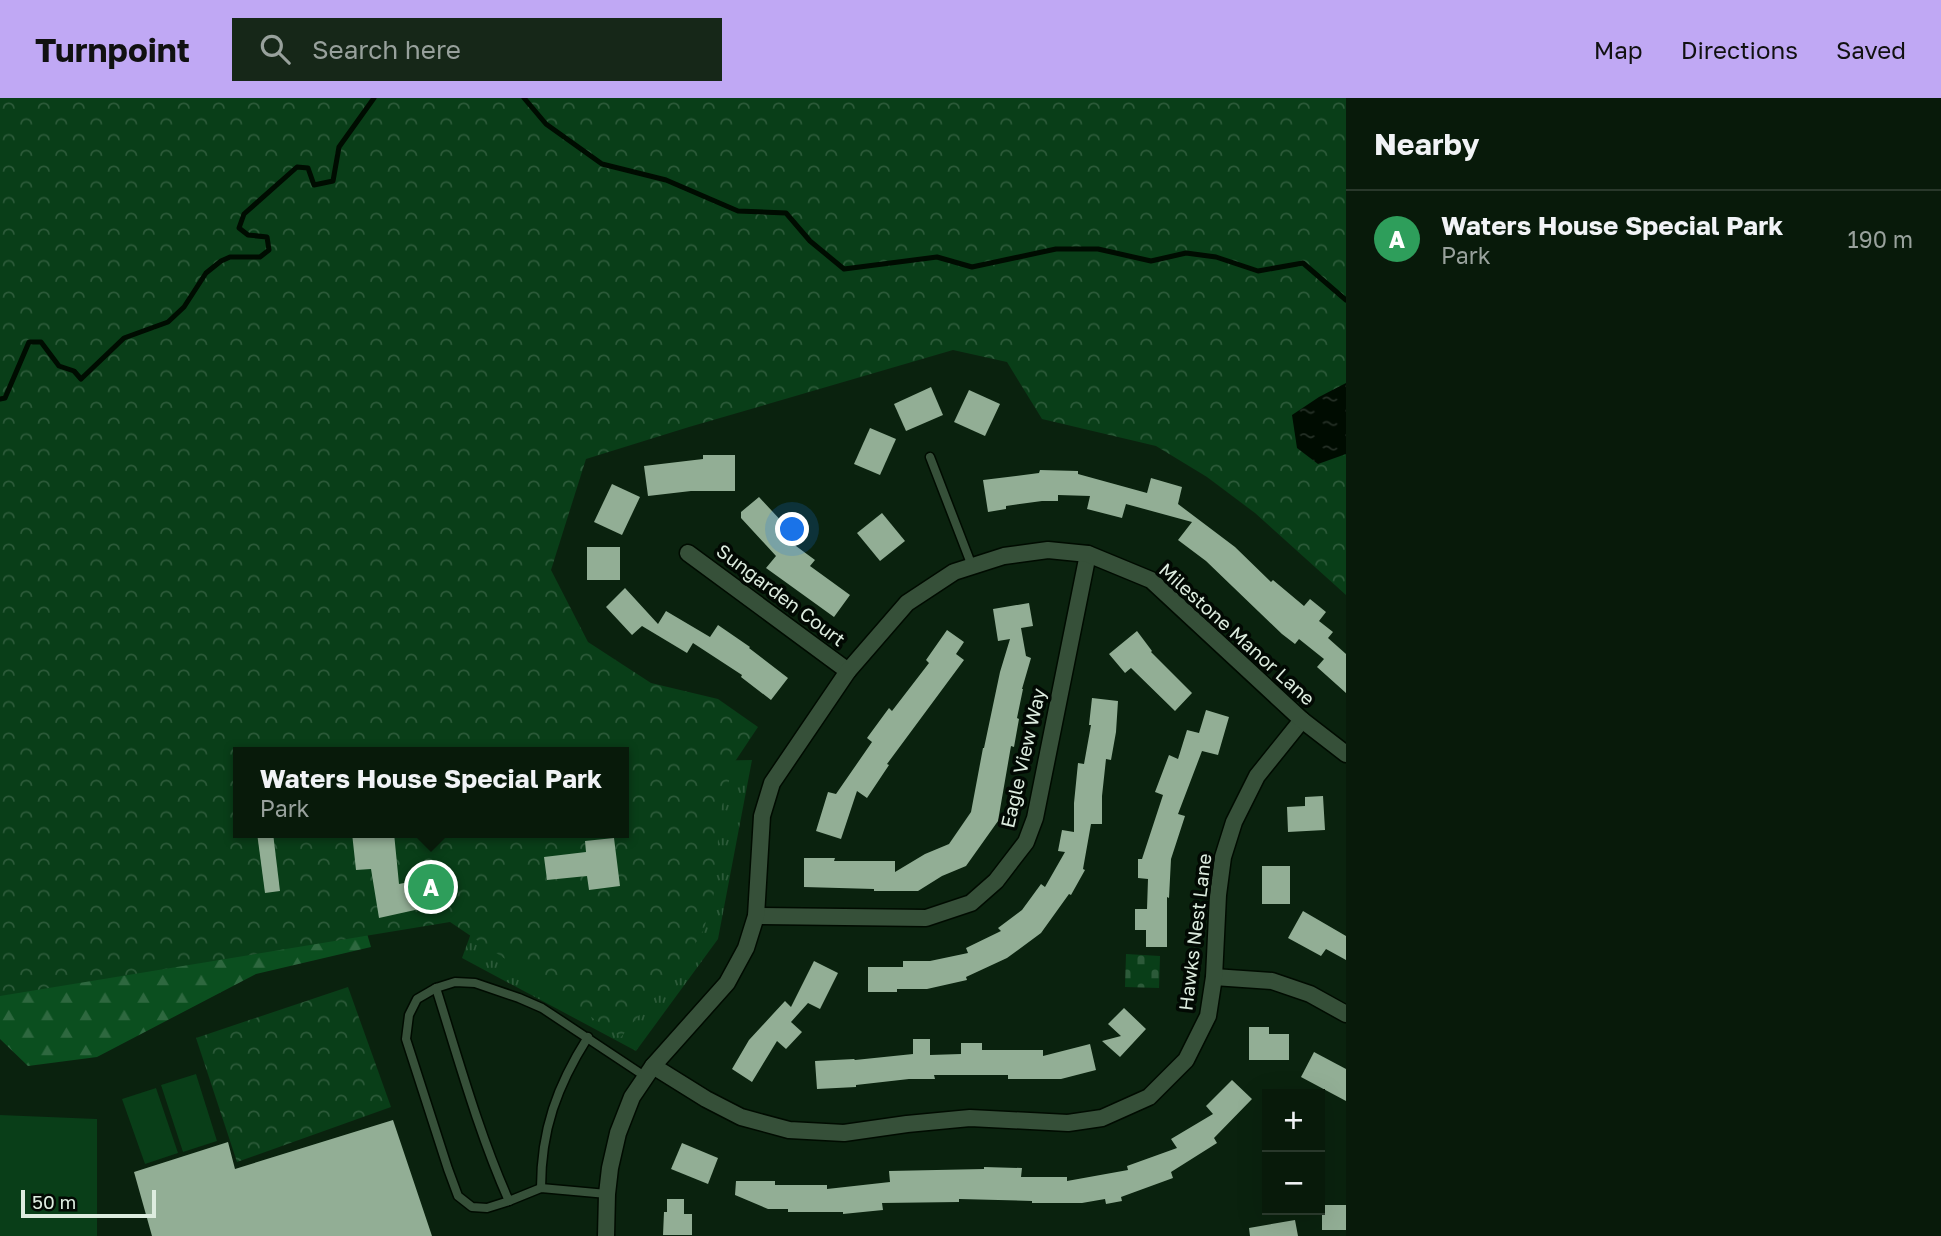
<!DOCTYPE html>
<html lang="en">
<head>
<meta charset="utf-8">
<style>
  body { margin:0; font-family:"Golos Text",sans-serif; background:#162718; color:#f1f3f6 }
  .controls { position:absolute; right:21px; bottom:21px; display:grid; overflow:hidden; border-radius:0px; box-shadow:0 7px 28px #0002 }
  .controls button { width:63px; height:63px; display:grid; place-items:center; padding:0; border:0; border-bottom:2px solid #29382b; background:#081a0a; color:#f1f3f6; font:35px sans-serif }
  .scale { position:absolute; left:21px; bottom:18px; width:135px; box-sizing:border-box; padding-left:7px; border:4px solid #ddecdf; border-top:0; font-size:19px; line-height:24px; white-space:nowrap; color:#ddecdf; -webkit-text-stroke:5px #020903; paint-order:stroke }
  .you { position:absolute; left:793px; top:432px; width:24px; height:24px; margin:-18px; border:5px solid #fff; border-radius:50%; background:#1a73e8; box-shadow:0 0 0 10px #1a73e833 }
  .badge { display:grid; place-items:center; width:46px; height:46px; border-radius:50%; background:#c0a8f4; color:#fff; font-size:23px; font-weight:700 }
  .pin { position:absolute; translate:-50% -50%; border:4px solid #fff; box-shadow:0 2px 7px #0006 }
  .popup { position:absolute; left:233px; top:649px; width:396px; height:91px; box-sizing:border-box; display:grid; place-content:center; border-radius:0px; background:#081a0a; filter:drop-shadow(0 2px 5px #0005); font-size:23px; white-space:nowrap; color:#98a19c }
  .popup b { font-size:26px; color:#f1f3f6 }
  .popup::after { content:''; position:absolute; left:50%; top:100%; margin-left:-14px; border:14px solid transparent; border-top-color:#081a0a }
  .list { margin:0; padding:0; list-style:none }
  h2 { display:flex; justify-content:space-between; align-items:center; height:91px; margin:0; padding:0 28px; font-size:30px }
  h2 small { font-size:23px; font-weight:400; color:#98a19c }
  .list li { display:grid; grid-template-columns:46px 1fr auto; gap:21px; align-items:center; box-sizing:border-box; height:98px; padding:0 28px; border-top:2px solid #29382b }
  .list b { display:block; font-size:26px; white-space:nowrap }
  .list p { margin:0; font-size:23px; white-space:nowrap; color:#98a19c }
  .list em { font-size:23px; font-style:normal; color:#98a19c }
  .icon { flex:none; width:38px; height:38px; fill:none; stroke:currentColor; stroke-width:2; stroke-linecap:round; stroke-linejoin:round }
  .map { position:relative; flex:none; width:1346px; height:1138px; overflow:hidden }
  header { display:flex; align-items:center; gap:42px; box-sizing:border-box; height:98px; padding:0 35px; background:#c0a8f4; color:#111 }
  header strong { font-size:33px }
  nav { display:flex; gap:38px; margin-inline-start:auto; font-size:24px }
  .search { width:490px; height:63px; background:#162718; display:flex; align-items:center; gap:18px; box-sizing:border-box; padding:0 24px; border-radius:0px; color:#98a19c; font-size:26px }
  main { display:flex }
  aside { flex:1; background:#081a0a }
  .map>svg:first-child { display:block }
  .grass { fill:url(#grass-tufts) }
  .forest { fill:url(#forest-firs) }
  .cemetery { fill:url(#cemetery-stones) }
  .park { fill:url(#park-crowns); fill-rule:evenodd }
  .garden { fill:#093e18 }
  .water { fill:url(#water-ripples) }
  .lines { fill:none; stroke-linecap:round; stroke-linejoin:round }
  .stream { stroke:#000c01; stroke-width:5 }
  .building { fill:#92ae95 }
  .lane-casing { stroke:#000b00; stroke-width:11 }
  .street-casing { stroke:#000b00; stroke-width:19 }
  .lane { stroke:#365039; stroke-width:8 }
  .street { stroke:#365039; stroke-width:16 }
  .labels { text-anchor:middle; stroke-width:7; stroke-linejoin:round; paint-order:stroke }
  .street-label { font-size:19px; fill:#ddecdf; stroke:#020903 }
</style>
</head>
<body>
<header>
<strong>Turnpoint</strong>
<div class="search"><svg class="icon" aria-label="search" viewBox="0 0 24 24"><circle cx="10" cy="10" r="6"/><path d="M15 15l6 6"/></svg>Search here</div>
<nav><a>Map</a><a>Directions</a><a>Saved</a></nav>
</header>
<main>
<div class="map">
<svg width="1346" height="1138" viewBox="0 0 1346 1138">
  <defs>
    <pattern id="grass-tufts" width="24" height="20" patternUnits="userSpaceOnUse" patternTransform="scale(1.75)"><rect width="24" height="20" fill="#093e18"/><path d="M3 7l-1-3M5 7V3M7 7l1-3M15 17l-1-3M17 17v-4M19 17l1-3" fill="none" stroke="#2c5a39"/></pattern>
    <pattern id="forest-firs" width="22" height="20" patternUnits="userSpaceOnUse" patternTransform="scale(1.75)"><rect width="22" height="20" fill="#0b4f1f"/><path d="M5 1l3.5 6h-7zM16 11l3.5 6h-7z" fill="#2e683f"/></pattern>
    <pattern id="cemetery-stones" width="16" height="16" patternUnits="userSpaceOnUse" patternTransform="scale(1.75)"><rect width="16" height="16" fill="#093e18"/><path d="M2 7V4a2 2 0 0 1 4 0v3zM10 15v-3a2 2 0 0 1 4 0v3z" fill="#2c5a39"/></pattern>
    <pattern id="park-crowns" width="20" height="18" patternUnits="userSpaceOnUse" patternTransform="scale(1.75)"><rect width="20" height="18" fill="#093e18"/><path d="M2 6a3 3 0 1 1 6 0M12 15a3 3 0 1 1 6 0" fill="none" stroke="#2c5a39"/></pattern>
    <pattern id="water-ripples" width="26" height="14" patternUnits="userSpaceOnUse" patternTransform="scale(1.75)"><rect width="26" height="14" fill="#000c01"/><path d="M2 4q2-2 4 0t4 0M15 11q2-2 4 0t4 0" fill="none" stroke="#253026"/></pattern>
  </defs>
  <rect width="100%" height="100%" fill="#0a220e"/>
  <path class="grass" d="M 752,662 L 718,841 L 636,953 L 462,860 L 501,753 L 624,735 L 694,663 Z"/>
  <path class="forest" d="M 0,360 L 241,812 L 360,812 L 371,849 L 256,876 L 97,959 L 28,968 L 0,941 Z"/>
  <path class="cemetery" d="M 1126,856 L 1160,858 L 1159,890 L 1125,889 Z"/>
  <g class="park">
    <path d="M 0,0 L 1346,0 L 1346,497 L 1255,415 L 1207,379 L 1156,348 L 1042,321 L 1007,264 L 953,252 L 689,329 L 586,361 L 551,472 L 588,544 L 651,585 L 718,601 L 758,629 L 734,665 L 720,715 L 714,795 L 704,831 L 684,865 L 621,939 L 450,824 L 0,898 ZM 238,654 L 624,654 L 624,735 L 238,735 Z"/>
    <path d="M 348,889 L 391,1009 L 237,1064 L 196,940 Z"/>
  </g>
  <g class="garden">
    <path d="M 196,976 L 217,1043 L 183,1054 L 161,987 Z"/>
    <path d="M 156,990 L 178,1055 L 145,1066 L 122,1001 Z"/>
    <path d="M 0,1017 L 97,1021 L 97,1138 L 0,1138 Z"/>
  </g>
  <path class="water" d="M 1346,285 L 1346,356 L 1318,366 L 1297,350 L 1292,317 L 1319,299 Z"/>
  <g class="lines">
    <g class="stream">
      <path d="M 524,0 L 546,26 L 602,66 L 666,82 L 738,113 L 786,115 L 810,143 L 844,171 L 937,159 L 972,169 L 1056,151 L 1098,151 L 1151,163 L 1186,155 L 1216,159 L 1258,173 L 1303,165 L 1346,202"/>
      <path d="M 0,301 L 5,300 L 29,244 L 41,244 L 59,268 L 74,273 L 81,281 L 124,240 L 168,224 L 184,209 L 206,175 L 221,163 L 230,159 L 260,159 L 269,152 L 267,139 L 248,137 L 239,130 L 244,116 L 297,69 L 308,70 L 314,87 L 333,83 L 339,49 L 374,0"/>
    </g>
  </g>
  <g class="building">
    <path d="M 931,289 L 943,317 L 906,333 L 894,306 Z"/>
    <path d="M 969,292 L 1000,306 L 985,338 L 954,324 Z"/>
    <path d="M 870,330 L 896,341 L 880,377 L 854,366 Z"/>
    <path d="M 703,357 L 735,357 L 735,393 L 691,393 L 648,398 L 644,368 L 703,361 Z"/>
    <path d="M 1040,372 L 1078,373 L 1078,376 L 1147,395 L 1151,380 L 1182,389 L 1178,406 L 1235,449 L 1271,484 L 1273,482 L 1304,508 L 1310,501 L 1326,514 L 1319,523 L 1333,534 L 1328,540 L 1346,556 L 1346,595 L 1317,569 L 1324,561 L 1299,541 L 1295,546 L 1282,536 L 1206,463 L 1178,442 L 1192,424 L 1126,406 L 1122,420 L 1087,411 L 1090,398 L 1058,397 L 1058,403 L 1042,403 L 1006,408 L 1006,411 L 988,414 L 983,382 L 1039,375 Z"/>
    <path d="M 612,386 L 640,399 L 622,437 L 594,424 Z"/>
    <path d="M 759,399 L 785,427 L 777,434 L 815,462 L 810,468 L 850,497 L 834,519 L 766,470 L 776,458 L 741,420 L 741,414 Z"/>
    <path d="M 882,415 L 905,443 L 880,463 L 857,435 Z"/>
    <rect x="587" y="449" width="33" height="33"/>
    <path d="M 625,490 L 658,526 L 666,513 L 710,539 L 718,527 L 750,549 L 749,550 L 788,580 L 771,602 L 741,579 L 742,577 L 693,545 L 687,555 L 642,528 L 632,537 L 606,509 Z"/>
    <path d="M 1029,505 L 1033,528 L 1021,530 L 1026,558 L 1031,560 L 1022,591 L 1023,591 L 1017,620 L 1019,621 L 1014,649 L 1011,648 L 998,723 L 966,768 L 942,778 L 918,793 L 874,793 L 874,791 L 804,789 L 804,760 L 835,760 L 834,763 L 895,763 L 895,774 L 925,756 L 949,746 L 971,714 L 983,650 L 984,650 L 1000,574 L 1010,541 L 998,543 L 993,511 Z"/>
    <path d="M 947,532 L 964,544 L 956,556 L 964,562 L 887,666 L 889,667 L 867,700 L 857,693 L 841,741 L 816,733 L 828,694 L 836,696 L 872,644 L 867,640 L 889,610 L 892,613 L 929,565 L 926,562 Z"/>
    <path d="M 1137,533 L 1152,553 L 1151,554 L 1192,595 L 1175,613 L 1131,570 L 1125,575 L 1109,556 Z"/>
    <path d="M 1092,600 L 1118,603 L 1116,634 L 1111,662 L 1106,661 L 1102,698 L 1102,726 L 1091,726 L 1083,771 L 1085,772 L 1071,797 L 1069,796 L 1041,835 L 1007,860 L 966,879 L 967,882 L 927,891 L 897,891 L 897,894 L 868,894 L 868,869 L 903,869 L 903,863 L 930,863 L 968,855 L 966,850 L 1001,833 L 998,830 L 1022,812 L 1041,786 L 1045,789 L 1065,754 L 1058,753 L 1062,732 L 1074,734 L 1074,705 L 1078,665 L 1084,666 L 1091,627 L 1089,627 Z"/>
    <path d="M 1206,612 L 1229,619 L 1218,657 L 1202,653 L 1178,716 L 1185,718 L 1171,761 L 1169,800 L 1167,799 L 1167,849 L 1146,849 L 1146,832 L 1135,832 L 1135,811 L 1147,811 L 1148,781 L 1138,780 L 1138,761 L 1142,761 L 1163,697 L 1155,694 L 1169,657 L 1178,661 L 1187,632 L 1199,635 Z"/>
    <path d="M 1323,698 L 1325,732 L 1288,734 L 1287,709 L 1305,708 L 1305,699 Z"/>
    <path d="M 257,735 L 273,735 L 280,793 L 265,795 Z"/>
    <path d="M 352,735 L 394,735 L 399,786 L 419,782 L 424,810 L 379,820 L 371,771 L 356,772 Z"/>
    <path d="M 614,740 L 620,788 L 589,792 L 587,778 L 547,782 L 544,759 L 586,754 L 585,743 Z"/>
    <rect x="1262" y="768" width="28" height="38"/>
    <path d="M 1303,813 L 1346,838 L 1346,862 L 1326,851 L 1321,858 L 1288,840 Z"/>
    <path d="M 814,863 L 838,875 L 820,911 L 808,905 L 791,924 L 802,934 L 786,951 L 777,943 L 752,984 L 732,971 L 749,942 L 785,903 L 791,909 Z"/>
    <path d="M 1124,910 L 1146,931 L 1120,959 L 1102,943 L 1121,938 L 1108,926 Z"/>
    <path d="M 1249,929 L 1269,929 L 1269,936 L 1289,936 L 1289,962 L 1249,962 Z"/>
    <path d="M 913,941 L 930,941 L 930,957 L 961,956 L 961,945 L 982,945 L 982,952 L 1043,952 L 1043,958 L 1090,946 L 1096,972 L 1061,981 L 1008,981 L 1008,977 L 934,977 L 935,981 L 909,981 L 856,987 L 856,989 L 817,991 L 815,963 L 854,961 L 855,962 L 913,956 Z"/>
    <path d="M 1314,954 L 1346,971 L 1346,1003 L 1301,979 Z"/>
    <path d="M 1232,982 L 1252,1001 L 1214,1040 L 1217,1045 L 1171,1074 L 1173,1080 L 1121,1099 L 1122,1103 L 1106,1106 L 1105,1101 L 1082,1105 L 1032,1105 L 1032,1103 L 959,1101 L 959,1104 L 882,1105 L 883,1112 L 843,1116 L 843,1114 L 788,1114 L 788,1111 L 768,1111 L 735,1097 L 736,1083 L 775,1083 L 775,1087 L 827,1087 L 827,1091 L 890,1084 L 889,1073 L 984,1071 L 984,1069 L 1022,1070 L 1021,1079 L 1067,1079 L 1067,1083 L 1128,1072 L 1127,1068 L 1177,1050 L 1171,1041 L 1213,1016 L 1206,1008 Z"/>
    <path d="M 393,1022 L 432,1138 L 152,1138 L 134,1074 L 228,1044 L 235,1071 Z"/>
    <path d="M 682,1045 L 718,1060 L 708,1086 L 671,1071 Z"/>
    <path d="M 667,1101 L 684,1101 L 684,1116 L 692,1116 L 692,1137 L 663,1137 L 664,1114 L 667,1114 Z"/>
    <rect x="1322" y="1107" width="24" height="25"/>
    <path d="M 1295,1122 L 1298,1138 L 1250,1138 L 1249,1130 Z"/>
  </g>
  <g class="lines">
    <defs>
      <g id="lane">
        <path d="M 930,359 L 972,468"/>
        <path d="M 436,890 L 417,901 L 409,917 L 406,941 L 448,1071 L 458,1098 L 472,1109 L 487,1110 L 509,1103"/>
        <path d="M 541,1090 C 541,1032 557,988 588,939"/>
        <path d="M 607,1096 L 541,1090 L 509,1103 C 479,1036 458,960 436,890 L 455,884 L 475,885 L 519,900 L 542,910 L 646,979"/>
      </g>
      <g id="street">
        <path d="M 688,455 L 848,573"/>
        <path d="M 756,818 L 926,820 L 971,805 L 996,783 L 1026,744 L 1035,720 L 1088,456"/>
        <path d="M 1214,879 L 1272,883 L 1310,896 L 1346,916"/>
        <path d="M 653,968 L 706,1001 L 741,1019 L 789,1032 L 844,1035 L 907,1026 L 970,1020 L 1068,1025 L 1102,1020 L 1149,999 L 1186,962 L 1208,918 L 1214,879 L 1218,797 L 1223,759 L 1234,724 L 1257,678 L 1302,622"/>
        <path d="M 606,1138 L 607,1096 L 610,1070 L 618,1035 L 632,999 L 653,968 L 727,885 L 746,850 L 756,818 L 762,718 L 772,685 L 848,573 L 907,505 L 954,474 L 1004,458 L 1048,452 L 1088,456 L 1151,482 L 1302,622 L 1346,656"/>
      </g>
    </defs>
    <use href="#lane" class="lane-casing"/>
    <use href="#street" class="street-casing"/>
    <use href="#lane" class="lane"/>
    <use href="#street" class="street"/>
  </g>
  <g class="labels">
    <g class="street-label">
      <text transform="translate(781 497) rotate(37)" y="7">Sungarden Court</text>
      <text transform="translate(1237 536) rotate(42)" y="7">Milestone Manor Lane</text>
      <text transform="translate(1023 660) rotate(-77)" y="7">Eagle View Way</text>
      <text transform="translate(1195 834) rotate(-83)" y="7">Hawks Nest Lane</text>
    </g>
  </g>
</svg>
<div class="controls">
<button>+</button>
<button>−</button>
</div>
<div class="scale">50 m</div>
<div class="you"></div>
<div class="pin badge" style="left:431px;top:789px;background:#2e9e5b">A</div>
<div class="popup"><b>Waters House Special Park</b>Park</div>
</div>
<aside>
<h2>Nearby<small></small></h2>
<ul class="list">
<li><span class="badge" style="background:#2e9e5b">A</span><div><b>Waters House Special Park</b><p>Park</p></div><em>190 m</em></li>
</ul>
</aside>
</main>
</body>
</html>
